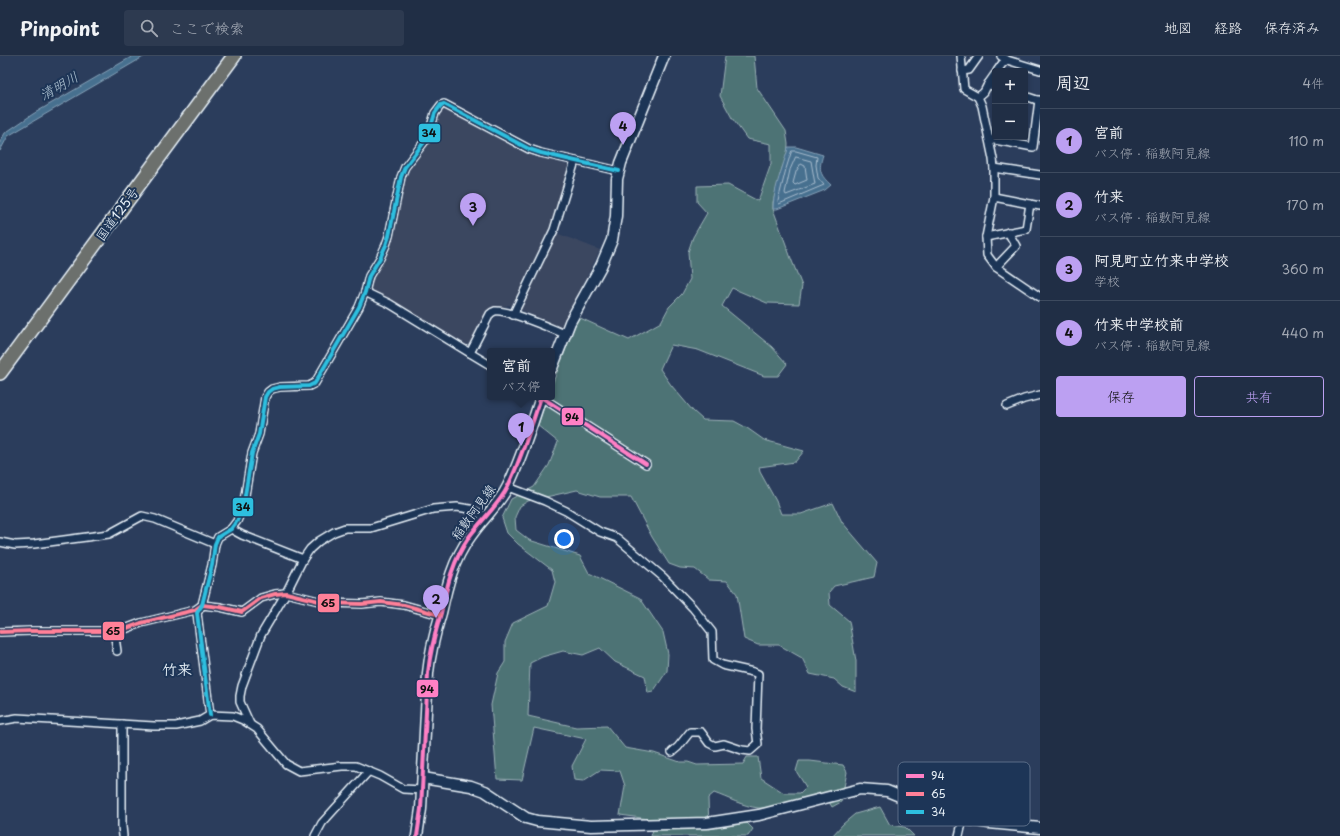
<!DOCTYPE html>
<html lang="ja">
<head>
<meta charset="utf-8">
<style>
  body { margin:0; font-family:"Playpen Sans","Klee One",sans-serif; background:#2d3a50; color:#f1f3f6 }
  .controls { position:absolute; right:12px; top:12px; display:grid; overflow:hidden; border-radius:4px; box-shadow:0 2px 6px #0003 }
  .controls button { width:36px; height:36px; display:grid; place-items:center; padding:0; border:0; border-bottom:1px solid #3d4a5e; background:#202e45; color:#f1f3f6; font:20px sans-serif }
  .you { position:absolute; left:564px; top:483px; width:14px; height:14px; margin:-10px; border:3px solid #fff; border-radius:50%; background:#1a73e8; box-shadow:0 0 0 6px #1a73e833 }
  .badge { display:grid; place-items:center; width:26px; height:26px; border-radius:50%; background:#bca0f2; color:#111; font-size:13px; font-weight:700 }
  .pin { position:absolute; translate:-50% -33px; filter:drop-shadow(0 1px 2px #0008) }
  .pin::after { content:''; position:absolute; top:21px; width:14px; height:12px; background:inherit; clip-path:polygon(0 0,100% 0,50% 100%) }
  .popup { position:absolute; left:487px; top:292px; width:68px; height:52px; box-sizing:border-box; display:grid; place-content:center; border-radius:4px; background:#202e45; filter:drop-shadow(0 1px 3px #0005); font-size:13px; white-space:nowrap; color:#a2a8b3 }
  .popup b { font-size:15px; color:#f1f3f6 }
  .popup::after { content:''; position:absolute; left:50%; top:100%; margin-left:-8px; border:8px solid transparent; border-top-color:#202e45 }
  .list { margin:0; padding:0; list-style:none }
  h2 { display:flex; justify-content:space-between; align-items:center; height:52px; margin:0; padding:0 16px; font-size:17px }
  h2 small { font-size:13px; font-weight:400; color:#a2a8b3 }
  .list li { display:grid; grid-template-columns:26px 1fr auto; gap:12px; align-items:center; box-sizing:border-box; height:64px; padding:0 16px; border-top:1px solid #3d4a5e }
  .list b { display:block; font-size:15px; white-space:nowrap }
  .list p { margin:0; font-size:13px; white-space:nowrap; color:#a2a8b3 }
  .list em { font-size:13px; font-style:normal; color:#a2a8b3 }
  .actions { display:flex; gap:8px; padding:12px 16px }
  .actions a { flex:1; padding:9px 0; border:1px solid #bca0f2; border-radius:4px; text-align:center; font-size:14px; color:#bca0f2 }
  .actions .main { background:#bca0f2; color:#111 }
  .icon { flex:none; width:22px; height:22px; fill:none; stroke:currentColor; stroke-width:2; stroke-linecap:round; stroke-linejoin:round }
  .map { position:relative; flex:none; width:1040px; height:780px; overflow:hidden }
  header { display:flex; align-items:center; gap:24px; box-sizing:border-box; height:56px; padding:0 20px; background:#202e45; border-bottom:1px solid #3d4a5e }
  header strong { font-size:19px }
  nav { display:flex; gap:22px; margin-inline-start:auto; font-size:14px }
  .search { width:280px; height:36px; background:#2d3a50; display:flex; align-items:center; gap:10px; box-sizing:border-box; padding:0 14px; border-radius:4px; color:#a2a8b3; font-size:15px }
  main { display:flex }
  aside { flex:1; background:#202e45 }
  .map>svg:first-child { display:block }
  .built { fill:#3b4761 }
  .green { fill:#4e7375; stroke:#9bb2b6 }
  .water { fill:#476f8f; stroke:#87a3b9 }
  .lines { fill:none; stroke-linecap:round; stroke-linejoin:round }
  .shore { stroke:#a8bdce; stroke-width:1 }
  .street-casing { stroke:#e8f1f8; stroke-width:10 }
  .secondary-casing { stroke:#e8f1f8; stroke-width:13 }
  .highway-casing { stroke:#e8f1f8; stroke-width:16 }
  .street { stroke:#1d3557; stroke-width:7 }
  .secondary { stroke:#1d3557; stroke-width:10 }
  .highway { stroke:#6c706d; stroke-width:13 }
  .bus-1-casing { stroke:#1d3557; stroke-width:7 }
  .bus-2-casing { stroke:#1d3557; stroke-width:7 }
  .bus-3-casing { stroke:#1d3557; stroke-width:7 }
  .bus-1 { stroke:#ff80c5; stroke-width:4 }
  .bus-2 { stroke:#ff8098; stroke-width:4 }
  .bus-3 { stroke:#2dbfdf; stroke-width:4 }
  .labels { text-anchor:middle; stroke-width:4; stroke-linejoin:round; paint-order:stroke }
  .street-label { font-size:13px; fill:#e8f1f8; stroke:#1d3557 }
  .water-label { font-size:14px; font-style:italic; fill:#b0c4d3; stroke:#1d3557 }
  .quarter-label { font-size:15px; font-weight:bold; fill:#e8f1f8; stroke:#1d3557 }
  .key { fill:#1d3557; stroke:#5a6d87; stroke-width:1 }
  .key-label { font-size:11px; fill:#e8f1f8 }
  .line-badge { stroke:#1d3557; stroke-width:1.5 }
  .pale-badge-label { font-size:11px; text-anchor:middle; font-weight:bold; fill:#111 }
</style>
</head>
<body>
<header>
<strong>Pinpoint</strong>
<div class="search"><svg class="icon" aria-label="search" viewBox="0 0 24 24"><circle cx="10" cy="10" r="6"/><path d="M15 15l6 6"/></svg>ここで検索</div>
<nav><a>地図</a><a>経路</a><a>保存済み</a></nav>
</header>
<main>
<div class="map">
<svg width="1040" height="780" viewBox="0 0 1040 780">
  <rect width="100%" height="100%" fill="#2b3d5c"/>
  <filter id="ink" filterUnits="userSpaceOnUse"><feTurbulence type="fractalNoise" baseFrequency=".025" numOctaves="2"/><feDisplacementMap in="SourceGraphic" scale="8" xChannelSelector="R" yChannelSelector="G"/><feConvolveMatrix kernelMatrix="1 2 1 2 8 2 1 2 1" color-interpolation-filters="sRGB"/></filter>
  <g filter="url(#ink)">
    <path class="built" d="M 444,51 L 499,79 L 540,101 L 568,109 L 571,112 L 551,175 L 600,194 L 562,272 L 509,249 L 490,255 L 469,290 L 370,235 L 369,227 L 394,166 L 404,124 L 436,61 Z"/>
    <g class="green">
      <path d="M 725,0 L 754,0 L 757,32 L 786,75 L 788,88 L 787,100 L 782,112 L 773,146 L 773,153 L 792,205 L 802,230 L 799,248 L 767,247 L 732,232 L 722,250 L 772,291 L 787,308 L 778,320 L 764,320 L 698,294 L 671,289 L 660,313 L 671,329 L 693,355 L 703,364 L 734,365 L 747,372 L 764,384 L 804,395 L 795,406 L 759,411 L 760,416 L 776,445 L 781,458 L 801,458 L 833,447 L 842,466 L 877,507 L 874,521 L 834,530 L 829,536 L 830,549 L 849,565 L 856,605 L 856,636 L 843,631 L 834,623 L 810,618 L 802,602 L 779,589 L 758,589 L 744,583 L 737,538 L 727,525 L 709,524 L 695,513 L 680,512 L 669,508 L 652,481 L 631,441 L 600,441 L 577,434 L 528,445 L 520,450 L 515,461 L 516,474 L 529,484 L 580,500 L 589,517 L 640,542 L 663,576 L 668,598 L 667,615 L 653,636 L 648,637 L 645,620 L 615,606 L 600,592 L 583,599 L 563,595 L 542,601 L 530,607 L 528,660 L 576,671 L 607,670 L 625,692 L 654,697 L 680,706 L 688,706 L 697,709 L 743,708 L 747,701 L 758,701 L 761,722 L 784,737 L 800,737 L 806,731 L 796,715 L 799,705 L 810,705 L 843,709 L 847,716 L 841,746 L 832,751 L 824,737 C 804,743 778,754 758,752 C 743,750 728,742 714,737 L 708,742 L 709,773 L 747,767 L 753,773 L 748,780 L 651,780 L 656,764 L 620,759 L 625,730 L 620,715 L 600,714 L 583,725 L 574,724 L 572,710 L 586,683 L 534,672 L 522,724 L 497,723 L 491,649 L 498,617 L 505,606 L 505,586 L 513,567 L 548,550 L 555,526 L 552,514 L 518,488 L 507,477 L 502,462 L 511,443 L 534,431 L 549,409 L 558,386 L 537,369 L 548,341 L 552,341 L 552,329 L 578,261 L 629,284 L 661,266 L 669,251 L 682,238 L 690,223 L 688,196 L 693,181 L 707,157 L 697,146 L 697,130 L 728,129 L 758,145 L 771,108 L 771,88 L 747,83 L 732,62 L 720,40 Z"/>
      <path d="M 880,751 L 890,769 L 905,771 L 914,780 L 832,780 L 843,768 L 855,758 Z"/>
    </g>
    <g class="water">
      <path d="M 133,0 L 145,0 L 8,80 L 0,95 L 0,86 L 5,77 L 33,58 Z"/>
      <path d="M 788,91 L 796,91 L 823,99 C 818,114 820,119 831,129 L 825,134 L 777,153 L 773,153 C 773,140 778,124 782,112 C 784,104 787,99 788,91 Z"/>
    </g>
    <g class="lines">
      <g class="shore">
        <path d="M 792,95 L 796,95 L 817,101 L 816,109 L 818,122 L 824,129 L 779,148 L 778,145 L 786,113 Z"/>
        <path d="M 796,101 L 811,105 L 815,128 L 786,139 L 785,137 L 790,114 Z"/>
        <path d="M 801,108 L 805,110 L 807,124 L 795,129 L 793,127 L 796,116 Z"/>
      </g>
      <defs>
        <g id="street">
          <path d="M 961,0 L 964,33 L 978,41 L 982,50 L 993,103 L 994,112 L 994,141 L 986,181 L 987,199 L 996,211 L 1040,241"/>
          <path d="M 1001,0 L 1007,4 L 1040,14"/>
          <path d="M 962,15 L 969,14 L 979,0"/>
          <path d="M 997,15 L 1002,8 L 1007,4"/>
          <path d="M 988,28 L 995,18"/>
          <path d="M 1025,40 L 1040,45"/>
          <path d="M 978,41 L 984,36 L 988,28 L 995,31"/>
          <path d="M 989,83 L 1033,91 L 1039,44"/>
          <path d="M 994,112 L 1040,119"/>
          <path d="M 994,141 L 1040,150"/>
          <path d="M 986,181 L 1026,173 L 1030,148"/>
          <path d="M 996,211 L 1016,190 L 1008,176"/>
          <path d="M 365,236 L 390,248 L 470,297 L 490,258 C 492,256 492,256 495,255 C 507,253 552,273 565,278"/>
          <path d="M 513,259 L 554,174 L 575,105"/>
          <path d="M 470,297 L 490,309"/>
          <path d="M 541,341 L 646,408"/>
          <path d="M 1007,350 L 1024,343 L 1040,339"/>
          <path d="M 508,431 L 545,445 L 566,455 L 600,476 L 617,482 L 663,521 L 693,552 L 712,576 L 713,604 L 722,609 L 753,616 L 758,618 L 756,673 L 758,688 L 750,695 L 742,694 L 724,688 L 715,690 L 709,687 L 701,676 L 690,676 L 678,691 L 672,696"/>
          <path d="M 231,473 L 242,479 L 303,503"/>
          <path d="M 0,486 L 15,489 L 34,488 L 109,478 L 142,460 L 155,463 L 215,488"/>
          <path d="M 114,575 L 117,595"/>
          <path d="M 0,576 L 32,575 L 114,575 L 125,573 L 141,567 L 195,554 L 202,549 L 220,551 L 242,556 L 261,542 L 275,538 L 286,537 L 327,547 L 362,548 L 381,546 L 404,549 L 440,559"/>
          <path d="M 210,659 L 197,557 L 202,549 L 212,509 L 215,488 L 218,481 L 231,473 L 237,465 L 243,451 L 252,397 L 259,378 L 265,341 L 268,336 L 272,333 L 280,331 L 309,330 L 315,327 L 359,251 L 365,236 L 369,220 L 380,202 L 386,189 L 389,180 L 401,121 L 405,111 L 428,81 L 435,57 L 441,49 L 444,48 L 529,93 L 541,97 L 619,115"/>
          <path d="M 0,665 L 17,662 L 154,670 L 176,670 L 200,665 L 210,659 L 233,660 L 243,664 L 257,673 L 286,708 L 299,715 L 342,710 L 356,710 L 380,720 L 403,733 L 422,734"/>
          <path d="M 122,668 L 122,770 L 123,780"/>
          <path d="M 250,668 L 240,646 L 240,640 L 242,630 L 261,579 L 286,537 L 303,503 L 310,493 L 319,485 L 334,476 L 345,472 L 371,472 L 433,453 L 457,451 L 470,453 L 486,461"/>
          <path d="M 315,780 L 322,767 L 369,715"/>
          <path d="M 959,780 L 963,763"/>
        </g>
        <g id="secondary">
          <path d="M 552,312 L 570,266 L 601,210 L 612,184 L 616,160 L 617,123 L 621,107 L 664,0"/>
          <path d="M 423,722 L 471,730 L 485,735 L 526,762 L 537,765 L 591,770 L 707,767 L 759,759 L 860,733 L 887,735 L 928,752 L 963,763 L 989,767 L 1040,772"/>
          <path d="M 417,780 L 421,753 L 428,617 C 430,596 435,577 441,557 C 447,530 453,504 470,481 C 482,463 499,449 508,430 C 522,401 531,371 541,341"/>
        </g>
        <path id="highway" d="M 0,317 L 234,0"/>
      </defs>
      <use href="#street" class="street-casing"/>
      <use href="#secondary" class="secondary-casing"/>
      <use href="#highway" class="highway-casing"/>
      <use href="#street" class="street"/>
      <use href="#secondary" class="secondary"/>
      <use href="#highway" class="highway"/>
      <defs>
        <path id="bus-1" d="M 417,780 L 421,753 L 428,617 C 430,596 435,577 441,557 C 447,530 453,504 469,481 C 482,463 499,449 508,430 C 522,401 531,371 541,341 L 646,408"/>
        <path id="bus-2" d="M 0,576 L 32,575 L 114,575 L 125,573 L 141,567 L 195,554 L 202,549 L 220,551 L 242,556 L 261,542 L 275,538 L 286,537 L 327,547 L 362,548 L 381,546 L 404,549 L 440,559"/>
        <path id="bus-3" d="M 210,659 L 197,557 L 202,549 L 212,509 L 215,488 L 218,481 L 231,473 L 237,465 L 243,451 L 252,397 L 259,378 L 265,341 L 268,336 L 272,333 L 280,331 L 309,330 L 315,327 L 359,251 L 365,236 L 369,220 L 380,202 L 386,189 L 389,180 L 401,121 L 405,111 L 428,81 L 435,57 L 441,49 L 444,48 L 529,93 L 541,97 L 619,115"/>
      </defs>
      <use href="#bus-1" class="bus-1-casing"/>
      <use href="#bus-2" class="bus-2-casing"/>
      <use href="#bus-3" class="bus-3-casing"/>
      <use href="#bus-1" class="bus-1"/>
      <use href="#bus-2" class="bus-2"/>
      <use href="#bus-3" class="bus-3"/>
    </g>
  </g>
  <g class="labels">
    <g class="street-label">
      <text transform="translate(117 158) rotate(-54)" y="5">国道125号</text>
      <text transform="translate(473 456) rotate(-54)" y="5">稲敷阿見線</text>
    </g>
    <g class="water-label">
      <text transform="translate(59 30) rotate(-30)" y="5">清明川</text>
    </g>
    <g class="quarter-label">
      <text x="177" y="619">竹来</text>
    </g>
  </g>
  <rect x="898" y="706" width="132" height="64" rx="6" class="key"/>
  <rect x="906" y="718" width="18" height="4" fill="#ff80c5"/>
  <rect x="906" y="736" width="18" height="4" fill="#ff8098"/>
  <rect x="906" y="754" width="18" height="4" fill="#2dbfdf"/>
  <g class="key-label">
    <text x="931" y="724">94</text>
    <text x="931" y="742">65</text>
    <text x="931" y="760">34</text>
  </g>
  <g class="line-badge">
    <rect x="418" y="67" width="23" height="20" rx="4" fill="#2dbfdf"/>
    <rect x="561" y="351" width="23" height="19" rx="4" fill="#ff80c5"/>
    <rect x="232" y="441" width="22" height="20" rx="4" fill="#2dbfdf"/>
    <rect x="317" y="537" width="23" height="20" rx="4" fill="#ff8098"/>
    <rect x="102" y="565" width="23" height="20" rx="4" fill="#ff8098"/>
    <rect x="416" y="623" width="23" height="19" rx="4" fill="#ff80c5"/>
  </g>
  <g class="pale-badge-label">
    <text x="429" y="81">34</text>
    <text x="572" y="365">94</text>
    <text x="243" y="455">34</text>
    <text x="328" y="551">65</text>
    <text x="113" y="579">65</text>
    <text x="427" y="637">94</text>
  </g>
</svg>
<div class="controls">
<button>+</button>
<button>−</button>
</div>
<div class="you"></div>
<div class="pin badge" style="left:521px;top:390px">1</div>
<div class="popup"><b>宮前</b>バス停</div>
<div class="pin badge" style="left:436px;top:562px">2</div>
<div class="pin badge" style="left:473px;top:170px">3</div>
<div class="pin badge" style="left:623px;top:89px">4</div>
</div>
<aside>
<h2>周辺<small>4件</small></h2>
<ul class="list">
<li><span class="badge">1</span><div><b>宮前</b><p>バス停 · 稲敷阿見線</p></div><em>110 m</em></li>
<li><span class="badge">2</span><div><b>竹来</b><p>バス停 · 稲敷阿見線</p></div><em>170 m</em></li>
<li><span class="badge">3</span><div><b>阿見町立竹来中学校</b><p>学校</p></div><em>360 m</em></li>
<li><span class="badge">4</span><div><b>竹来中学校前</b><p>バス停 · 稲敷阿見線</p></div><em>440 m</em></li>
</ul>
<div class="actions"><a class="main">保存</a><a>共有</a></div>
</aside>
</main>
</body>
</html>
